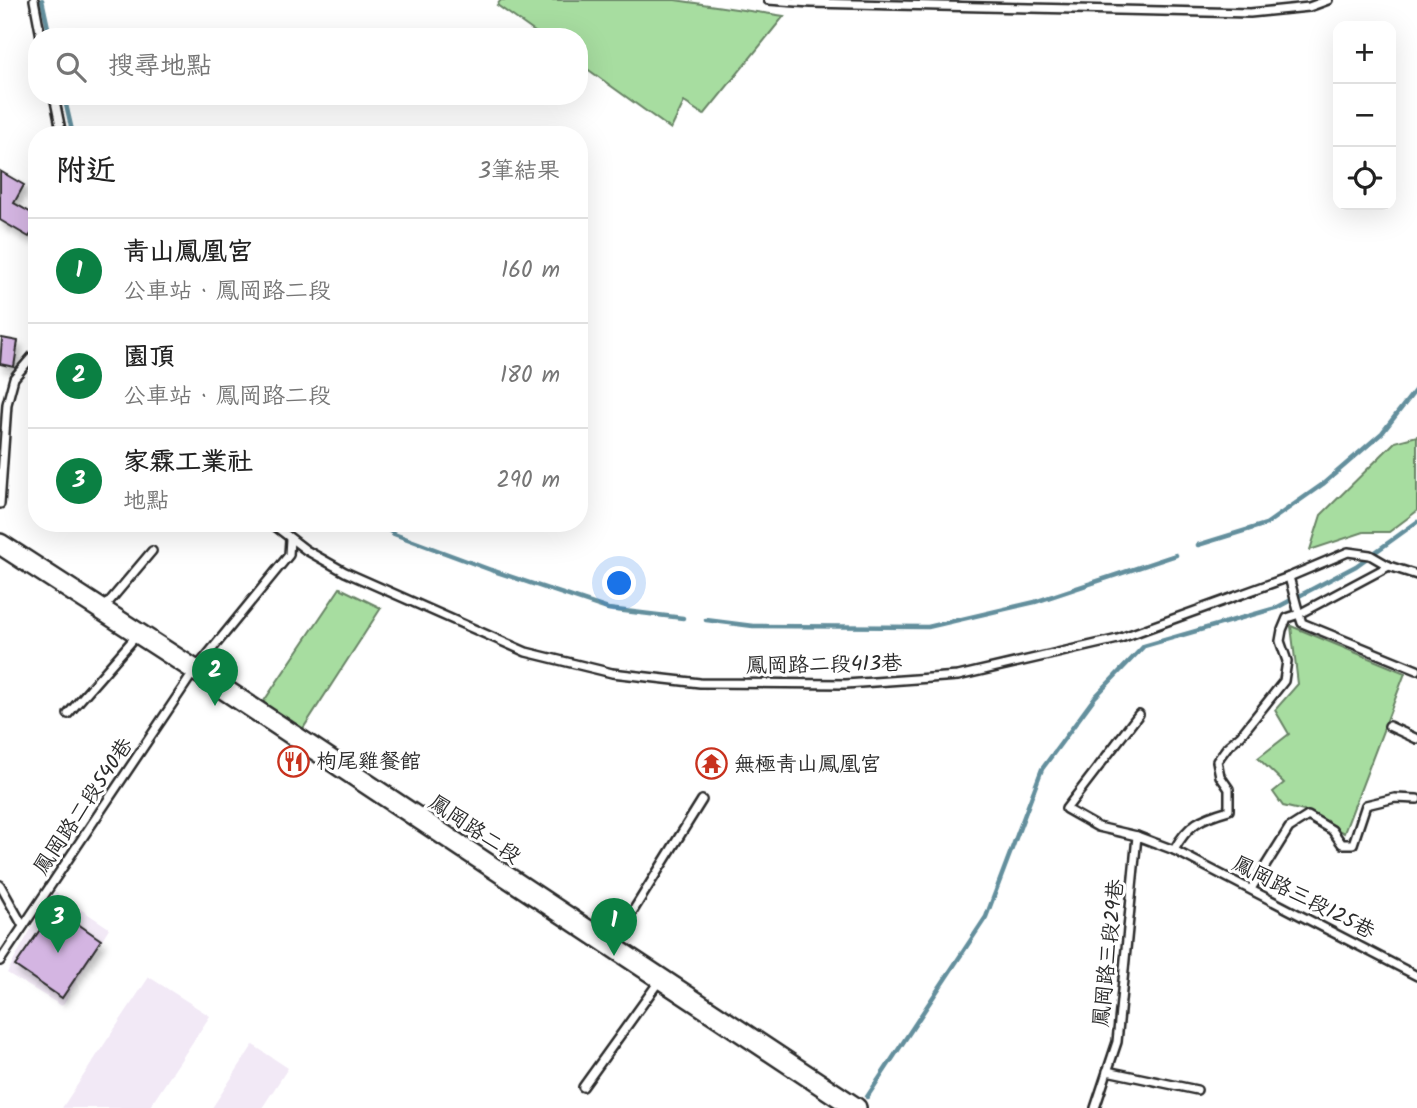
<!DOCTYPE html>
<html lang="zh-TW">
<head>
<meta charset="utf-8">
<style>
  body { margin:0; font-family:Kalam,"LXGW WenKai TC",sans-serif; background:#f2f2f2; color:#222 }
  .controls { position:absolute; right:21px; top:21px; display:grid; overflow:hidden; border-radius:14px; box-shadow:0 7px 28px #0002 }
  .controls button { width:63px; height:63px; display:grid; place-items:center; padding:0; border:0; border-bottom:2px solid #e0e0e0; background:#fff; color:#222; font:35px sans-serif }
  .you { position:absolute; left:620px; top:584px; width:24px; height:24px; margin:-18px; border:5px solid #fff; border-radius:50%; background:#1a73e8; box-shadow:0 0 0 10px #1a73e833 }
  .badge { display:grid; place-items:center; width:46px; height:46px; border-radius:50%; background:#0b8043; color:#fff; font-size:23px; font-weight:700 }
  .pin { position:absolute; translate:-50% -58px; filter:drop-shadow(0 2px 4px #0008) }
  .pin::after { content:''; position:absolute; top:37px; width:24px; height:21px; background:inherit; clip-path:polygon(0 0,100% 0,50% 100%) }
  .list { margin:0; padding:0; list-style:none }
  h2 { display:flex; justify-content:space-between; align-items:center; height:91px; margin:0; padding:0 28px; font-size:30px }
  h2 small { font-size:23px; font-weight:400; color:#767676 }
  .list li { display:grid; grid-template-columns:46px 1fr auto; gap:21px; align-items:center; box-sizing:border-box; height:105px; padding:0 28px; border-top:2px solid #e0e0e0 }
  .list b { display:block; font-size:26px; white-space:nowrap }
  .list p { margin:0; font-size:23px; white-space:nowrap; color:#767676 }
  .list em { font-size:23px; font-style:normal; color:#767676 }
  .icon { flex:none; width:38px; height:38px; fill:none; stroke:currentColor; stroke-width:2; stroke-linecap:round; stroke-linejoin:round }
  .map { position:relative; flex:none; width:1417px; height:1108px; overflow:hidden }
  .search { position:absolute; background:#fff; box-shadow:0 7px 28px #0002; left:28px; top:28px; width:560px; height:77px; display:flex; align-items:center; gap:18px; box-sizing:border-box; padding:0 24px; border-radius:28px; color:#767676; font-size:26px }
  .panel { position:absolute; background:#fff; box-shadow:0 7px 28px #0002; left:28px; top:126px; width:560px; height:406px; border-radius:28px }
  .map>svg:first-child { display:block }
  .built { fill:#f2e9f6 }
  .green { fill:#a7dda0; stroke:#698466; stroke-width:2 }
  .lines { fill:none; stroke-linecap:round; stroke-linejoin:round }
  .stream { stroke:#638f9d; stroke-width:4.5 }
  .building { fill:#d4b5e2; stroke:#2b2b2b; stroke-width:2; filter:url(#shadow) }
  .lane-casing { stroke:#2b2b2b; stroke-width:12 }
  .secondary-casing { stroke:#2b2b2b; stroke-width:24 }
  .lane { stroke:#fff; stroke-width:7 }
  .secondary { stroke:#fff; stroke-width:19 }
  .labels { text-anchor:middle; stroke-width:6; stroke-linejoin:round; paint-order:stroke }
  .street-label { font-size:21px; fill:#2b2b2b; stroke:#fff }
  .poi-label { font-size:21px; fill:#2b2b2b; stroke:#fff; text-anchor:start }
</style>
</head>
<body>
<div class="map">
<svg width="1417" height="1108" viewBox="0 0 1417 1108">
  <defs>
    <filter id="shadow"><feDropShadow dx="3.5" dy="6" stdDeviation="3.5" flood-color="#0004"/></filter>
  </defs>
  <rect width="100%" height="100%" fill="#fff"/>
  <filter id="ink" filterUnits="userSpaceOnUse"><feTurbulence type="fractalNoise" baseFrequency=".0143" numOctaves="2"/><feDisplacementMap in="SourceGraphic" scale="14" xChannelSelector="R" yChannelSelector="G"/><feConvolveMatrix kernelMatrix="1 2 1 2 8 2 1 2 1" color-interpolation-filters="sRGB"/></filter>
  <g filter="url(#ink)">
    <g class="built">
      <path d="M 55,892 L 109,928 L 62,1006 L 7,973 L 37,918 Z"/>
      <path d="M 149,977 L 210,1016 L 149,1108 L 62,1108 Z"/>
      <path d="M 253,1045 L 288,1068 L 262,1108 L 212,1108 Z"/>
    </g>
    <g class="green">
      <path d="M 501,0 L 675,0 L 784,16 L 704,115 L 684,102 L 671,129 L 579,63 L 579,37 L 542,37 L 497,5 Z"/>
      <path d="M 1417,436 L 1417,511 L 1389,532 L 1364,532 L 1310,550 L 1321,515 L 1395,442 Z"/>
      <path d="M 340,588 L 381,608 L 302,730 L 262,704 Z"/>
      <path d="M 1291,626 L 1405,673 L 1344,833 L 1308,812 L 1283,806 L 1273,792 L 1284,783 L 1258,758 L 1289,734 L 1275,710 L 1298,684 Z"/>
    </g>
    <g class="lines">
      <g class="stream">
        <path d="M 42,0 L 50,37"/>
        <path d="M 64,96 L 73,135"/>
        <path d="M 379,523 L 394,534 L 491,570 L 608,609 L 683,618"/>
        <path d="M 1198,545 L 1266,524 L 1323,484 L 1382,433 L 1417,388"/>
        <path d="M 706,620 L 753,626 L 928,627 L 1035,602 L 1176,555"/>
        <path d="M 867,1097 L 986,917 L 1042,769 L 1095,697 L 1144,646 L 1276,608 L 1356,566 L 1417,522"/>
      </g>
    </g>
    <g class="building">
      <path d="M 0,171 L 24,185 L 14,203 L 37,216 L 37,225 L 29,237 L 0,220 Z"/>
      <path d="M 2,338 L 18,341 L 14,367 L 0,364 Z"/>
      <path d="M 55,908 L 101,940 L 62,998 L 15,966 Z"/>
    </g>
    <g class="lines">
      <defs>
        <g id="lane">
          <path d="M 34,0 L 41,37"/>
          <path d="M 768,0 L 811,3 L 1250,13 L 1309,7 L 1328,0"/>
          <path d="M 54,96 L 62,135"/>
          <path d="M 0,504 L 7,404 L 14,378 L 37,351"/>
          <path d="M 271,523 L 306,550 L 345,572 L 526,652 L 612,673 L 700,683 L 846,684 L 958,676 L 1118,639 L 1289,577 L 1348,552 L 1370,555 L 1389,566 L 1417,575"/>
          <path d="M 1389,566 L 1299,614 L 1302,623 L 1417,670"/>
          <path d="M 103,609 L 152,551"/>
          <path d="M 68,714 L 138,634"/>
          <path d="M 1389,726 L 1417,739"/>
          <path d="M 1137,836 L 1098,827 L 1066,809 L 1139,714"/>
          <path d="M 1174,850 C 1188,824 1201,818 1229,810 L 1229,789 L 1220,776 L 1217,761 L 1228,746 L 1241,735 L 1284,681 L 1287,661 L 1280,641 L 1282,630 L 1287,618 L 1299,614 L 1289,577"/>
          <path d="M 0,885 L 23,926"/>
          <path d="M 1251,889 L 1289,828 L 1308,816 L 1332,830 L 1342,844 L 1353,844 L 1366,805 L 1395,798 L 1417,799"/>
          <path d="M 613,943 L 702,800"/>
          <path d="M 0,961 L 195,670 L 289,555 L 290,539"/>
          <path d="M 1107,1071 L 1197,1090"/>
          <path d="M 583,1087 L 660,980"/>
          <path d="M 1095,1108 L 1117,1042 L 1137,836 L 1174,850 L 1417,976"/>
        </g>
        <path id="secondary" d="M 0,544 L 195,670 L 856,1108"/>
      </defs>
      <use href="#lane" class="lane-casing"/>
      <use href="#secondary" class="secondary-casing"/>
      <use href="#lane" class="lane"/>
      <use href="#secondary" class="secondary"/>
    </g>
  </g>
  <defs>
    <symbol id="restaurant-ring" viewBox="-11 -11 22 22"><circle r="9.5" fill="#fff" stroke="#c8321e" stroke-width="1.5"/><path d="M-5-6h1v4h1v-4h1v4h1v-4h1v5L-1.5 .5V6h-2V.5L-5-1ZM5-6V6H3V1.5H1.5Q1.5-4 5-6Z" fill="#c8321e"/></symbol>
    <symbol id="temple-ring" viewBox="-11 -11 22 22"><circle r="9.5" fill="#fff" stroke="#c8321e" stroke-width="1.5"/><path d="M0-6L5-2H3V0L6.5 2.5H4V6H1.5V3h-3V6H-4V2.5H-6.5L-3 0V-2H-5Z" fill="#c8321e"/></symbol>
  </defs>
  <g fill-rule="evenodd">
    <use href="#restaurant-ring" x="276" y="744" width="35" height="35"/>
    <use href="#temple-ring" x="694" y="746" width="35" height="35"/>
  </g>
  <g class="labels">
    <g class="street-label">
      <text transform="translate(824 664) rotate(-1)" y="7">鳳岡路二段413巷</text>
      <text transform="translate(83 806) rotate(-56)" y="7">鳳岡路二段540巷</text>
      <text transform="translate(475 829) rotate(34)" y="7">鳳岡路二段</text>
      <text transform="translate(1304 897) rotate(27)" y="7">鳳岡路三段125巷</text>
      <text transform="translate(1108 953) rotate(-84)" y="7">鳳岡路三段29巷</text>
    </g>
    <g class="poi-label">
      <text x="316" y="768">枸尾雞餐館</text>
      <text x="734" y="771">無極青山鳳凰宮</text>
    </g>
  </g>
</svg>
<div class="controls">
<button>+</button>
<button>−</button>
<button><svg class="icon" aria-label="locate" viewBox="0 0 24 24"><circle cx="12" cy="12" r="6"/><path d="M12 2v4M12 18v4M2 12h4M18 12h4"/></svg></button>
</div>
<div class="you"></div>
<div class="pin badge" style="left:614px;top:956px">1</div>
<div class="pin badge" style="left:215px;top:706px">2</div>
<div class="pin badge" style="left:58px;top:953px">3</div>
<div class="search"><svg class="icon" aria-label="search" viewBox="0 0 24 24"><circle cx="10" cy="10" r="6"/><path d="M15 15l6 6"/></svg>搜尋地點</div>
<section class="panel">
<h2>附近<small>3筆結果</small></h2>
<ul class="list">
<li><span class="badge">1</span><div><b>青山鳳凰宮</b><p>公車站 · 鳳岡路二段</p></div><em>160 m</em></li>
<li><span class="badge">2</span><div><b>園頂</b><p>公車站 · 鳳岡路二段</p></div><em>180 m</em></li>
<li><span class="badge">3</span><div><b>家霖工業社</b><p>地點</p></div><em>290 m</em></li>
</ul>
</section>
</div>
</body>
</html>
